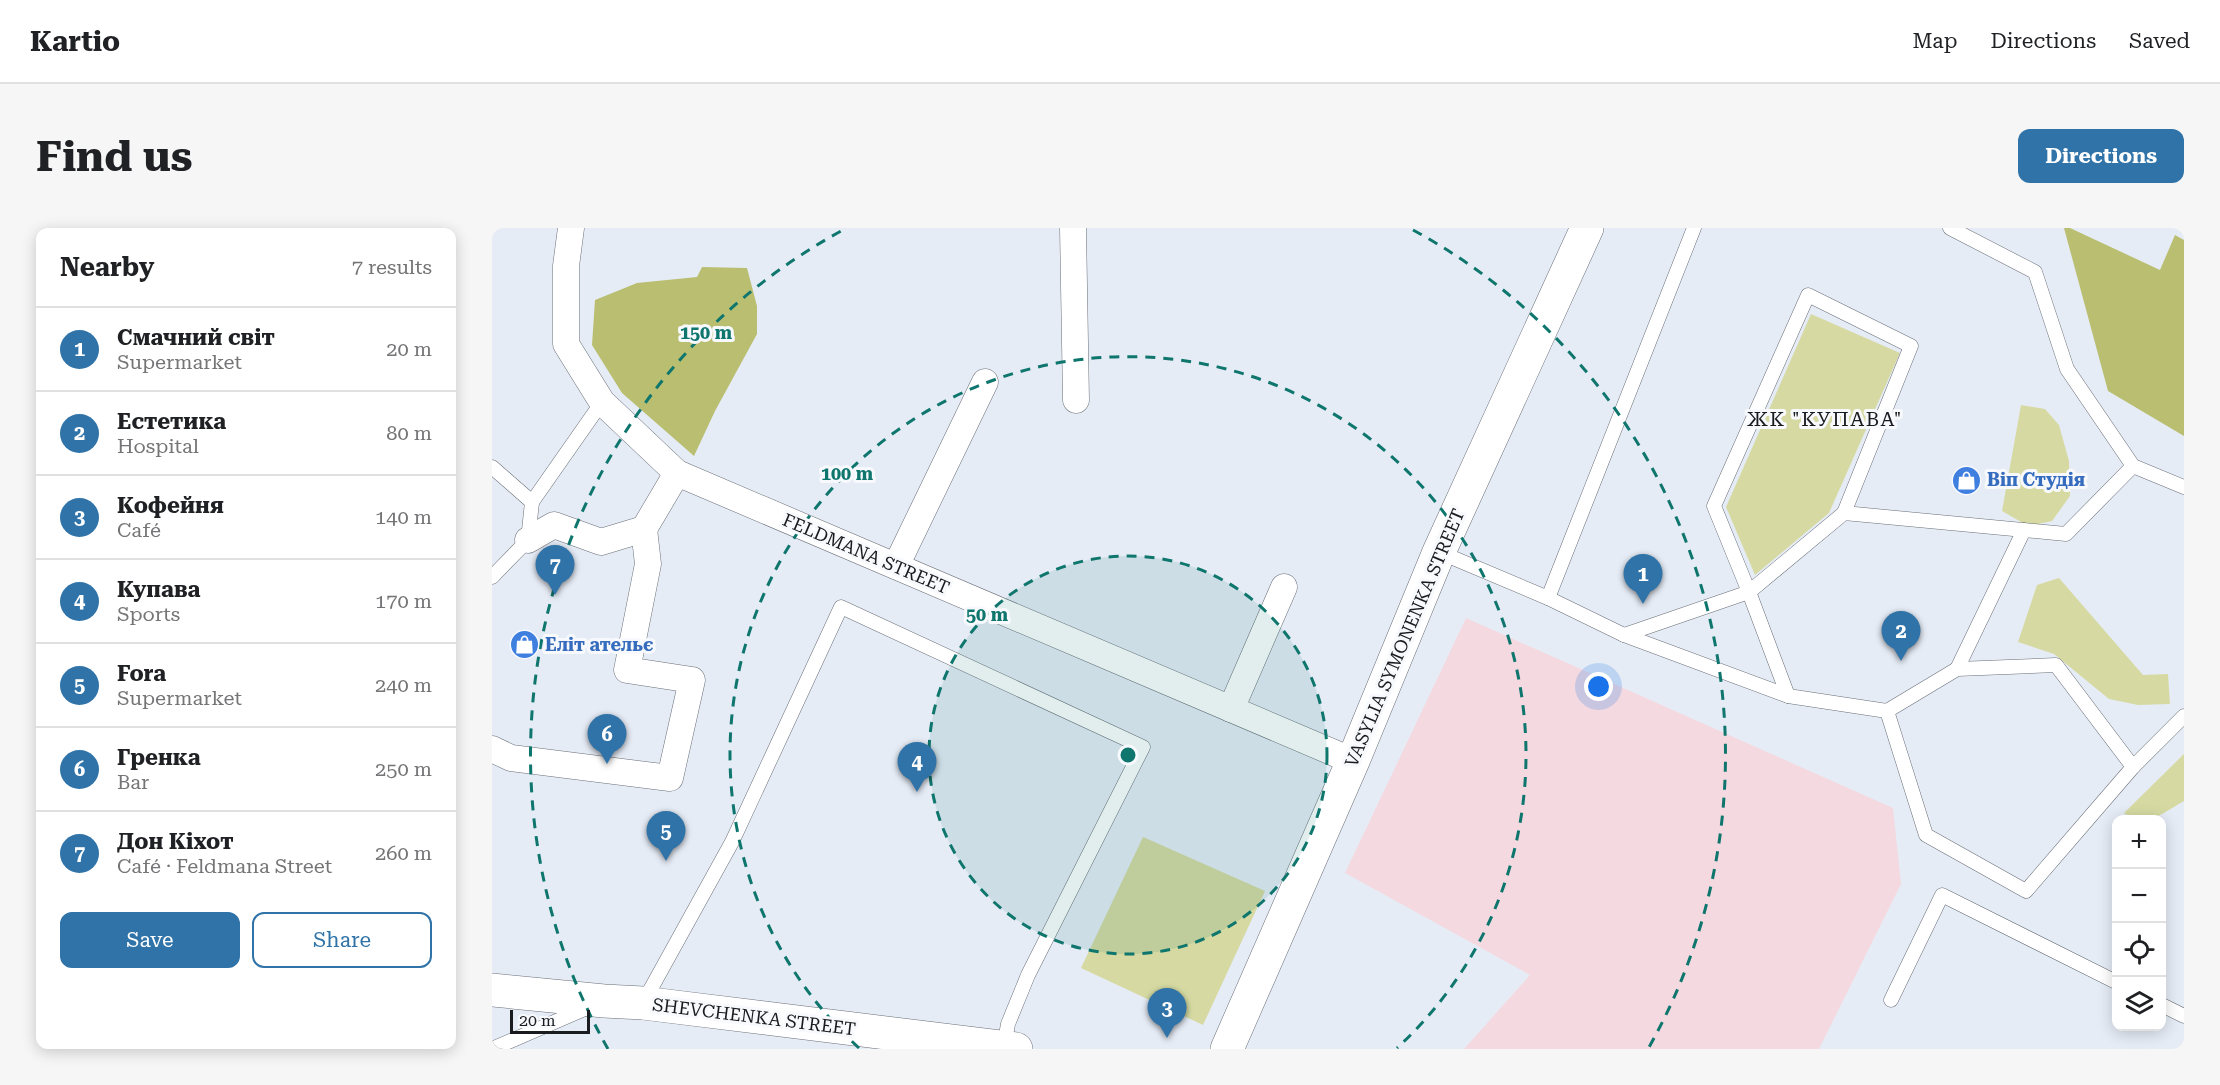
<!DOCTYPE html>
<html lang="en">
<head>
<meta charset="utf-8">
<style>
  body { margin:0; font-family:"Roboto Serif",serif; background:#f6f6f6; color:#202124 }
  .controls { position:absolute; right:18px; bottom:18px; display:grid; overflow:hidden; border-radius:12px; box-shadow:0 3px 15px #0003 }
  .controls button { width:54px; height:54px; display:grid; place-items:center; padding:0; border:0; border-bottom:2px solid #e0e0e0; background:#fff; color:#202124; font:30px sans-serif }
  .scale { position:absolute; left:18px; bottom:15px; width:80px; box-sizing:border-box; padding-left:6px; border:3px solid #191b1e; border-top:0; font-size:16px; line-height:21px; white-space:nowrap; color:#191b1e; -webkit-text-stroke:4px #f7f9fd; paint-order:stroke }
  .you { position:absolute; left:1107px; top:459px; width:21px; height:21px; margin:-15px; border:4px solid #fff; border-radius:50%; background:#1a73e8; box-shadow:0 0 0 9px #1a73e833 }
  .badge { display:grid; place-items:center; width:39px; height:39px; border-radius:50%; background:#2f73a8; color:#fff; font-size:20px; font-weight:700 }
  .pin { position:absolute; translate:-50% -50px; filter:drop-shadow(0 2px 3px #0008) }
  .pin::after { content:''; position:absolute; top:32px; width:21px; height:18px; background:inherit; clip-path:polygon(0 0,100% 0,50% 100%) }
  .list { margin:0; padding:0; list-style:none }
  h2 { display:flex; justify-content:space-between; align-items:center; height:78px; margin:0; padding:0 24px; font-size:26px }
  h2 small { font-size:20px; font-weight:400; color:#757577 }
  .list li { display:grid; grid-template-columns:39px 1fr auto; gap:18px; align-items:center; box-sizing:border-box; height:84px; padding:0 24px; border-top:2px solid #e0e0e0 }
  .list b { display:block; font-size:22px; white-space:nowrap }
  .list p { margin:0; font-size:20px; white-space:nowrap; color:#757577 }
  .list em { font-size:20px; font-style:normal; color:#757577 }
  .actions { display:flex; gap:12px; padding:18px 24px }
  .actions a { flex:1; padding:14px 0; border:2px solid #2f73a8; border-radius:12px; text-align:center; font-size:21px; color:#2f73a8 }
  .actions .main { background:#2f73a8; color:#fff }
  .icon { flex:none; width:33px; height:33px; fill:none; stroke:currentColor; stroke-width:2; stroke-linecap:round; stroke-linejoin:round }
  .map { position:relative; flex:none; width:1692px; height:821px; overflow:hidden; border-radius:12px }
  header { display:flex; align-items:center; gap:36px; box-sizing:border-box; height:84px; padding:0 30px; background:#fff; border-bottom:2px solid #e0e0e0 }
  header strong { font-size:28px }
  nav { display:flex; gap:33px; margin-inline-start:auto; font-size:21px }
  .intro { display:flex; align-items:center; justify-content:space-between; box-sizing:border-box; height:144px; padding:0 36px }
  h1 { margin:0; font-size:42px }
  .button { padding:15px 27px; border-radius:12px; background:#2f73a8; color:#fff; font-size:21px; font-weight:700 }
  main { display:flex; gap:36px; padding:0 36px }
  aside { flex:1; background:#fff; border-radius:12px; box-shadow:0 3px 15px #0003 }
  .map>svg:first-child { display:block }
  .industrial { fill:#f4dae0 }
  .green { fill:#d6daa2 }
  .forest { fill:#babe70 }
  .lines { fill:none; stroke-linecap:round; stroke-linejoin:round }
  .service-casing { stroke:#6a6f78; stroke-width:15 }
  .minor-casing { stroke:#6a6f78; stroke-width:27 }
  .tertiary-casing { stroke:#6a6f78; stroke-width:34 }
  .service { stroke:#fff; stroke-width:14 }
  .minor { stroke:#fff; stroke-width:26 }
  .tertiary { stroke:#fff; stroke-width:33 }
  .ring { fill:none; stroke:#0f766e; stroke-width:3; stroke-dasharray:10 8 }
  .labels { text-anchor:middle; stroke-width:6; stroke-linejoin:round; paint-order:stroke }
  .shop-label { font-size:18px; font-weight:bold; fill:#366cbe; stroke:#f7f9fd; text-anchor:start }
  .street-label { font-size:18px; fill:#191b1e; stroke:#f7f9fd }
  .neighbourhood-label { font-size:20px; letter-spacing:1.5px; fill:#191b1e; stroke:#f7f9fd }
  .centre { fill:#0f766e; stroke:#f7f9fd; stroke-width:3 }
  .ring-label { font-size:18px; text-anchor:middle; font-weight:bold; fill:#0f766e; stroke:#f7f9fd; stroke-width:6; stroke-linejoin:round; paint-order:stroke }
</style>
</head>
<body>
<header>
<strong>Kartio</strong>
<nav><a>Map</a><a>Directions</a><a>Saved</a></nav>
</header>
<div class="intro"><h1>Find us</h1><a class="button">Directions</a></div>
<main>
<aside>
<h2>Nearby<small>7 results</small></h2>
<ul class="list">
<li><span class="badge">1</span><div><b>Смачний світ</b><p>Supermarket</p></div><em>20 m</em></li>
<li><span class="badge">2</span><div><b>Естетика</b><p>Hospital</p></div><em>80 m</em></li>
<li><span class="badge">3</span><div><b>Кофейня</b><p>Café</p></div><em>140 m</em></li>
<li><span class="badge">4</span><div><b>Купава</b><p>Sports</p></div><em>170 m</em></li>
<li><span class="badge">5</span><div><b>Fora</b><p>Supermarket</p></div><em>240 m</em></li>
<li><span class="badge">6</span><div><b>Гренка</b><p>Bar</p></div><em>250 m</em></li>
<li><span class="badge">7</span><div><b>Дон Кіхот</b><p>Café · Feldmana Street</p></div><em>260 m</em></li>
</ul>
<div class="actions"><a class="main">Save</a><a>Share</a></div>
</aside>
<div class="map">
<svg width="1692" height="821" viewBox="0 0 1692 821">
  <rect width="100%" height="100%" fill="#e6ecf6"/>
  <path class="industrial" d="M 974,390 L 1401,580 L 1409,656 L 1327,821 L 972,821 L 1038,747 L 853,645 Z"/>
  <g class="green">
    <path d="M 1319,86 L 1408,125 L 1337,285 L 1263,347 L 1234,279 Z"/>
    <path d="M 1529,177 L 1553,181 L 1567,197 L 1577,233 L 1578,268 L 1560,293 L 1536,298 L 1510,283 Z"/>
    <path d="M 1567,350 L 1651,447 L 1676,446 L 1678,476 L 1646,477 L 1617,471 L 1562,426 L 1526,414 L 1545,357 Z"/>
    <path d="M 1692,526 L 1692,573 C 1672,584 1654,601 1632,585 Z"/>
    <path d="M 651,609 L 773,663 L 711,797 L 589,740 Z"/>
  </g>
  <g class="forest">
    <path d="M 1572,0 L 1578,0 L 1668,42 L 1683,7 L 1692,12 L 1692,208 L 1616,163 Z"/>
    <path d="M 210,39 L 255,40 L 265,78 L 265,106 L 223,183 L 202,228 L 130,165 L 100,117 L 103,72 L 145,55 L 205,49 Z"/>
  </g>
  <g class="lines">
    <defs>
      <g id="service">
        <path d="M 1458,0 L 1543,44 L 1575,141 L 1641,238 L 1692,259"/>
        <path d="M 0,239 L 40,274 L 36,312 L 0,349"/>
        <path d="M 40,274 L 110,174"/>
        <path d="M 947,324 L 1056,370 L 1132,407 L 1296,468 L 1395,483 L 1434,607 L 1534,663 L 1641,539 L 1692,488"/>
        <path d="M 1056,370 L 1202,0"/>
        <path d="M 1132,407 L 1257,364 L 1222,278 L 1316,67 L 1419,118 L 1352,285"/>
        <path d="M 1465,441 L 1532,302"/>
        <path d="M 1296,468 L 1257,364 L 1352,285 L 1574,306 L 1641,238"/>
        <path d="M 1395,483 L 1465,441 L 1564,437 L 1641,539"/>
        <path d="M 1399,772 L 1450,667 L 1624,754"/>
        <path d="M 151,775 L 240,614 L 349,379 L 651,519 L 536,747 L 516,796 L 512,819"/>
        <path d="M 1670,777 L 1692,788"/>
        <path d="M 0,821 L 97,779"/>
      </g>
      <g id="minor">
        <path d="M 79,0 L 74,38 L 74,116 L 110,174 L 185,245 L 861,533"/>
        <path d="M 581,0 L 584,172"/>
        <path d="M 36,312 L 62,297 L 109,314 L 152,301 L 185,245"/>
        <path d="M 404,338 L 493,154"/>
        <path d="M 739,481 L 792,359"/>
        <path d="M 0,521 L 19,530 L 178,550 L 200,452 L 135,442 L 156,336 L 152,301"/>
      </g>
      <g id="tertiary">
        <path d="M 0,762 L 112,773 L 151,775 L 524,821"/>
        <path d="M 735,821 L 861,533 L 947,324 L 1095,0"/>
      </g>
    </defs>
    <use href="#service" class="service-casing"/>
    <use href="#minor" class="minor-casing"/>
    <use href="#tertiary" class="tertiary-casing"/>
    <use href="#service" class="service"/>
    <use href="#minor" class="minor"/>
    <use href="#tertiary" class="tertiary"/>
  </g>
  <circle cx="636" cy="527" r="199" fill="#0f766e" fill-opacity=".12"/>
  <g class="ring">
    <circle cx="636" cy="527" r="199"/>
    <path d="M367 820A398 398 0 1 1 905 820"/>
    <path d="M116 821A597 597 0 0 1 351 2M921 2A597 597 0 0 1 1156 821"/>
  </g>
  <defs>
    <symbol id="shop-disc" viewBox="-11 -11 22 22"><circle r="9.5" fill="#3f7fe0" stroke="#f7f9fd"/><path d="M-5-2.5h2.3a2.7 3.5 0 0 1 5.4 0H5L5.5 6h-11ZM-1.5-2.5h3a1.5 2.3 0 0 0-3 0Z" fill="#fff"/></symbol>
  </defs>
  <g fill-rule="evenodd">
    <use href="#shop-disc" x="1458" y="236" width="33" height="33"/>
    <use href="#shop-disc" x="16" y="400" width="33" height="33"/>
  </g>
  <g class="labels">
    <g class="shop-label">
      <text x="1495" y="258">Віп Студія</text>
      <text x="53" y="423">Еліт ательє</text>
    </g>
    <g class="street-label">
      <text transform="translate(374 326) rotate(23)" y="6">FELDMANA STREET</text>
      <text transform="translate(913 410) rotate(-67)" y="6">VASYLIA SYMONENKA STREET</text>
      <text transform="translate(262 789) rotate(7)" y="6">SHEVCHENKA STREET</text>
    </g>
    <g class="neighbourhood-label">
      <text x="1333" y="198">ЖК "КУПАВА"</text>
    </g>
  </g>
  <circle cx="636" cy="527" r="9" class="centre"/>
  <g class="ring-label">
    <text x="214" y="111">150 m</text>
    <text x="355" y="252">100 m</text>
    <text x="495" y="393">50 m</text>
  </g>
</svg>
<div class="controls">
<button>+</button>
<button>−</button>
<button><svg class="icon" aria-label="locate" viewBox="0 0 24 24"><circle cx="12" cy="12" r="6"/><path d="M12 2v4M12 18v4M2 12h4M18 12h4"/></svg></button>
<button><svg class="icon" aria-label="layers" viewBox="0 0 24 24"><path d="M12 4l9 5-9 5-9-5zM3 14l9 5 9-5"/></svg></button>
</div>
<div class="scale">20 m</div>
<div class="you"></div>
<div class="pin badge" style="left:1151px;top:376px">1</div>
<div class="pin badge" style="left:1409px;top:433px">2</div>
<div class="pin badge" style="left:675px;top:810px">3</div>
<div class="pin badge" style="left:425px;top:564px">4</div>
<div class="pin badge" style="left:174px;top:633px">5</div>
<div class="pin badge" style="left:115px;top:536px">6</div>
<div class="pin badge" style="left:63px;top:367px">7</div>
</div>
</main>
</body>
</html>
